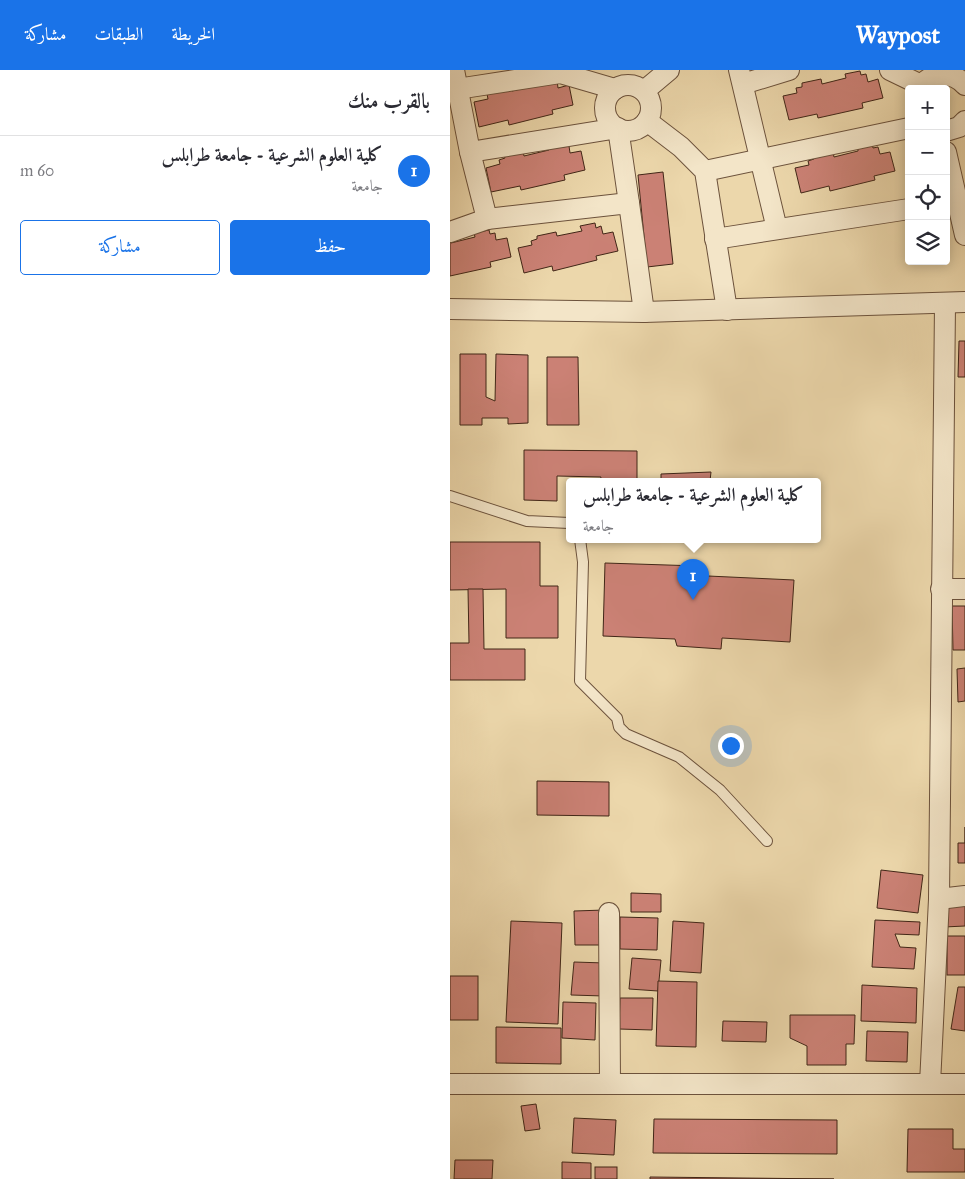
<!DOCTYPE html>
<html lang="ar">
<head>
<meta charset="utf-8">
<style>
  body { margin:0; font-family:"IM FELL Great Primer",Amiri,serif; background:#f2f2f3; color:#2b2b33; direction:rtl }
  .controls { position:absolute; right:15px; top:15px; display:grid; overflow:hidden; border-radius:5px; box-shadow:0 2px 12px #0003 }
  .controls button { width:45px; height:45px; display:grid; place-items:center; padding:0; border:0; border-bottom:1px solid #e1e1e2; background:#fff; color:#2b2b33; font:25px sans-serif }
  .you { position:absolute; left:280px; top:675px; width:18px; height:18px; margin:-12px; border:4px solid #fff; border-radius:50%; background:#1a73e8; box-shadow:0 0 0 8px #1a73e833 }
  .badge { display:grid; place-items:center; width:32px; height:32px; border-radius:50%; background:#1a73e8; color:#fff; font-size:16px; font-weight:700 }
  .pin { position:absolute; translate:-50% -41px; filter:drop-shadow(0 1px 2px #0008) }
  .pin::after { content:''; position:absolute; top:26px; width:18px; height:15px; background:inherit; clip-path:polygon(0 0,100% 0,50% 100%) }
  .popup { position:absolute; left:116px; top:408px; width:255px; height:65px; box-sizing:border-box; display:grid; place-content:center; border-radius:5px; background:#fff; filter:drop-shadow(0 1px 4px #0005); font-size:16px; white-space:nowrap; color:#7c7c81 }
  .popup b { font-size:19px; color:#2b2b33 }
  .popup::after { content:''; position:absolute; left:50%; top:100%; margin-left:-10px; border:10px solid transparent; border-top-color:#fff }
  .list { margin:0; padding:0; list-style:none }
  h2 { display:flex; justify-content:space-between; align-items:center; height:65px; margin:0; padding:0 20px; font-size:21px }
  h2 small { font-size:16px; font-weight:400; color:#7c7c81 }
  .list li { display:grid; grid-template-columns:32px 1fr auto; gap:15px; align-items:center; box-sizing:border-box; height:70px; padding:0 20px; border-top:1px solid #e1e1e2 }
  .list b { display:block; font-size:19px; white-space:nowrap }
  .list p { margin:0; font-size:16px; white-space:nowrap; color:#7c7c81 }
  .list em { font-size:16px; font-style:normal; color:#7c7c81 }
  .actions { display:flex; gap:10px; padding:15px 20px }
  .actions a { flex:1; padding:11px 0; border:1px solid #1a73e8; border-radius:5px; text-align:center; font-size:18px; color:#1a73e8 }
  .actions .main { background:#1a73e8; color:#fff }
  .icon { flex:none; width:28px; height:28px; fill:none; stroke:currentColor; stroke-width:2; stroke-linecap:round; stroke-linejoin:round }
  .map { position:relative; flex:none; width:515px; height:1109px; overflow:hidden; direction:ltr }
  header { display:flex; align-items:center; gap:30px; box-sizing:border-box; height:70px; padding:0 25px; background:#1a73e8; color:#fff }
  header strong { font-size:24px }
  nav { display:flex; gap:28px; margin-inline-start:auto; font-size:18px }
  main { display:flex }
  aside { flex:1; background:#fff }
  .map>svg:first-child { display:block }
  .building { fill:#cb8175; stroke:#412617 }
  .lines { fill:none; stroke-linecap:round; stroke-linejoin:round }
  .lane-casing { stroke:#6c523c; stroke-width:12 }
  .street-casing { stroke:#6c523c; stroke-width:22 }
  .lane { stroke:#f3e5c8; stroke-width:10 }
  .street { stroke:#f3e5c8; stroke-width:20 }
</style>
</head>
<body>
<header>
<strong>Waypost</strong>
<nav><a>الخريطة</a><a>الطبقات</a><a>مشاركة</a></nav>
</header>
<main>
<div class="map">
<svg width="515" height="1109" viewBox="0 0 515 1109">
  <rect width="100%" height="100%" fill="#ecd7ab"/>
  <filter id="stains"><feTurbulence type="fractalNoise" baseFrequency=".004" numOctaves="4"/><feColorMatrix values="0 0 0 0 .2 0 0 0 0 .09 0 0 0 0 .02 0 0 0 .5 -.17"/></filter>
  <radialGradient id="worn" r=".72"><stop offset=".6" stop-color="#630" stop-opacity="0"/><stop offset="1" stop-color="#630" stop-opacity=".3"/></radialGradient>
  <g class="building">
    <path d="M 410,1 L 411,5 L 416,4 L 418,12 L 428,9 L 433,28 L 412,33 L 413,38 L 368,48 L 367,44 L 339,50 L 333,26 L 347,23 L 346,18 L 352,17 L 352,13 L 371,9 L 372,14 L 396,8 L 395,4 Z"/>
    <path d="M 107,10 L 108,18 L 119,15 L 123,35 L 102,40 L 103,44 L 59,55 L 58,50 L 29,57 L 24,32 L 38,29 L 37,24 L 61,15 L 62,21 Z"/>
    <path d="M 112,72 L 113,77 L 119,76 L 120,83 L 131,81 L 135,100 L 114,105 L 115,110 L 71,120 L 70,116 L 41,122 L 36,98 L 50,94 L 49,90 L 55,88 L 54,85 L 73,81 L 74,86 L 99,80 L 98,76 Z"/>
    <path d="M 422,73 L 423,78 L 428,77 L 430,84 L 440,82 L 445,101 L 424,106 L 425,110 L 380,121 L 379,116 L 351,123 L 345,98 L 359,95 L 358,91 L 364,89 L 363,86 L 383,82 L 384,87 L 408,81 L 408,77 Z"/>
    <path d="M 213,102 L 223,194 L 197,197 L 188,105 Z"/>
    <path d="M 145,153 L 146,158 L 151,156 L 153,164 L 163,162 L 168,181 L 146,186 L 147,190 L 103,201 L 102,196 L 74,203 L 68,178 L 82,175 L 81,171 L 87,169 L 87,166 L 106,162 L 107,166 L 132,161 L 130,156 Z"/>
    <path d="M 39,160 L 40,164 L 45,163 L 46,170 L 57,168 L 61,187 L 40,192 L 41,197 L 0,206 L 0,170 L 1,173 L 25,167 L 24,163 Z"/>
    <path d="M 509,271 L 515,271 L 515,307 L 508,307 Z"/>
    <path d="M 10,284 L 36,284 L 36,327 L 45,331 L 46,284 L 78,285 L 78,353 L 58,354 L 58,348 L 32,348 L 32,355 L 10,355 Z"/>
    <path d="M 97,287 L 128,287 L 129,355 L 97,355 Z"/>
    <path d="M 74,380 L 187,381 L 187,411 L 150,411 L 151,407 L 107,406 L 107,431 L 74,430 Z"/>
    <path d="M 261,402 L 260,411 L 211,411 L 211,404 Z"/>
    <path d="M 0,472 L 90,472 L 90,516 L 108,516 L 108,568 L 56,568 L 56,519 L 0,520 Z"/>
    <path d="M 155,493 L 248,496 L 258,506 L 344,510 L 340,572 L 272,568 L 271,579 L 227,576 L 225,569 L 153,566 Z"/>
    <path d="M 18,519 L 33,519 L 34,579 L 75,579 L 75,610 L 0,610 L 0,573 L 19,573 Z"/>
    <path d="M 502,536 L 515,536 L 515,580 L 503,580 Z"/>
    <path d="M 515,598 L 515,631 L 508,632 L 507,599 Z"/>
    <path d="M 87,711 L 159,712 L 159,746 L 87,745 Z"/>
    <path d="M 515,757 L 515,793 L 508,793 L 508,773 L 515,773 Z"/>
    <path d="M 431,800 L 473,805 L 468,843 L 427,838 Z"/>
    <path d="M 181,823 L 211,824 L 211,842 L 181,842 Z"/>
    <path d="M 515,835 L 515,856 L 494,857 L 494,836 Z"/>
    <path d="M 155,840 L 155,875 L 125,875 L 124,841 Z"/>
    <path d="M 170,847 L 208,848 L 207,880 L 170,879 Z"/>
    <path d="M 425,850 L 470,852 L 469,865 L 445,864 L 450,877 L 466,878 L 464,899 L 422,897 Z"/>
    <path d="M 61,851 L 112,853 L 108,954 L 56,952 Z"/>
    <path d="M 223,851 L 254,853 L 251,903 L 220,901 Z"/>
    <rect x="497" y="866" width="18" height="39"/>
    <path d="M 182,888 L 211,890 L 208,921 L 179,919 Z"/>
    <path d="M 124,892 L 155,893 L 154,926 L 121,925 Z"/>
    <rect x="0" y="906" width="28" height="44"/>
    <path d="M 208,911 L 247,912 L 246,977 L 206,976 Z"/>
    <path d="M 412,915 L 467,918 L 466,953 L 411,951 Z"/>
    <path d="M 508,917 L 515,917 L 515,961 L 501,959 Z"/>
    <path d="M 170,928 L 203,928 L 202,960 L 169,959 Z"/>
    <path d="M 113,932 L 146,933 L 145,970 L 112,968 Z"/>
    <path d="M 340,945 L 405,945 L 404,974 L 396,974 L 396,995 L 357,995 L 357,976 L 340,968 Z"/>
    <path d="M 273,951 L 317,952 L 316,972 L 272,971 Z"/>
    <path d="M 46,957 L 111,958 L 111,994 L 46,993 Z"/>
    <path d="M 417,961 L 458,962 L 457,992 L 416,991 Z"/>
    <path d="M 86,1034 L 90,1059 L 75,1061 L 71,1036 Z"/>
    <path d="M 124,1048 L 166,1050 L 164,1085 L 122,1083 Z"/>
    <path d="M 204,1049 L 387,1050 L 387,1084 L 203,1083 Z"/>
    <path d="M 458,1059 L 503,1059 L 503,1079 L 515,1079 L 515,1102 L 457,1102 Z"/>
    <path d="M 5,1090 L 43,1090 L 42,1109 L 4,1109 Z"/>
    <path d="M 112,1092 L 141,1093 L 141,1109 L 112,1109 Z"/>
    <rect x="145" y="1097" width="22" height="12"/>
    <path d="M 200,1107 L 384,1109 L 200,1109 Z"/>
  </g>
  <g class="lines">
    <defs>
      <g id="lane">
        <path d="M 0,426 L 77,451 L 119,453"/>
        <path d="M 130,469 L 133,492 L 130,611 L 167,648 L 169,657 L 176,664 L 229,687 L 270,720 L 317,771"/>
      </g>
      <g id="street">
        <path d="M 289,0 L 327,159"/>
        <path d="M 440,0 L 471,15"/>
        <path d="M 293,14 L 339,0"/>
        <circle cx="178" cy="38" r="23"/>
        <path d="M 7,19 L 110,3 L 165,19"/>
        <path d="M 469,19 C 479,2 502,0 515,15"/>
        <path d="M 194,21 L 219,0"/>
        <path d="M 197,51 L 231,77 L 255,101 L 277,240"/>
        <path d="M 496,61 L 509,57 L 515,51"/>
        <path d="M 20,82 L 168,58 L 179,133"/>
        <path d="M 496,82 L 515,165"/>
        <path d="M 255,101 L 459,58"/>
        <path d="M 37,149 L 179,133 L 194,242"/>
        <path d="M 0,162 L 37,149 L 20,82 L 4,0"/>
        <path d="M 265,169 L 459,139"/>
        <path d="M 0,239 L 194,242 L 515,232"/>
        <path d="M 491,519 L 515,519"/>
        <path d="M 489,829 L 515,826"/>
        <path d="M 159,843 L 160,1014"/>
        <path d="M 0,1014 L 515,1014"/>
        <path d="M 480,1014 L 489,829 L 495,234"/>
      </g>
    </defs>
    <use href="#lane" class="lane-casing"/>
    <use href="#street" class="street-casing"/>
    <use href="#lane" class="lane"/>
    <use href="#street" class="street"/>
  </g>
  <rect width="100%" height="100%" filter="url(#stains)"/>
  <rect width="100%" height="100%" fill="url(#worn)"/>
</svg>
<div class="controls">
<button>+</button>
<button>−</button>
<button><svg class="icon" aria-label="locate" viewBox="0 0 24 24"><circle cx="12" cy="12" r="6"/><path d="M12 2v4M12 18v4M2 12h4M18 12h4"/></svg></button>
<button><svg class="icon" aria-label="layers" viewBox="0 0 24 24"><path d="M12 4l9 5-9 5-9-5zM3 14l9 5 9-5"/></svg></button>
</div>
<div class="you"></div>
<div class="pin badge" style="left:243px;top:530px">1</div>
<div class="popup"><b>كلية العلوم الشرعية - جامعة طرابلس</b>جامعة</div>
</div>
<aside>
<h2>بالقرب منك<small></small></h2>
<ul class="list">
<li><span class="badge">1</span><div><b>كلية العلوم الشرعية - جامعة طرابلس</b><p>جامعة</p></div><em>60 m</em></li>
</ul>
<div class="actions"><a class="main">حفظ</a><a>مشاركة</a></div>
</aside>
</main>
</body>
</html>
